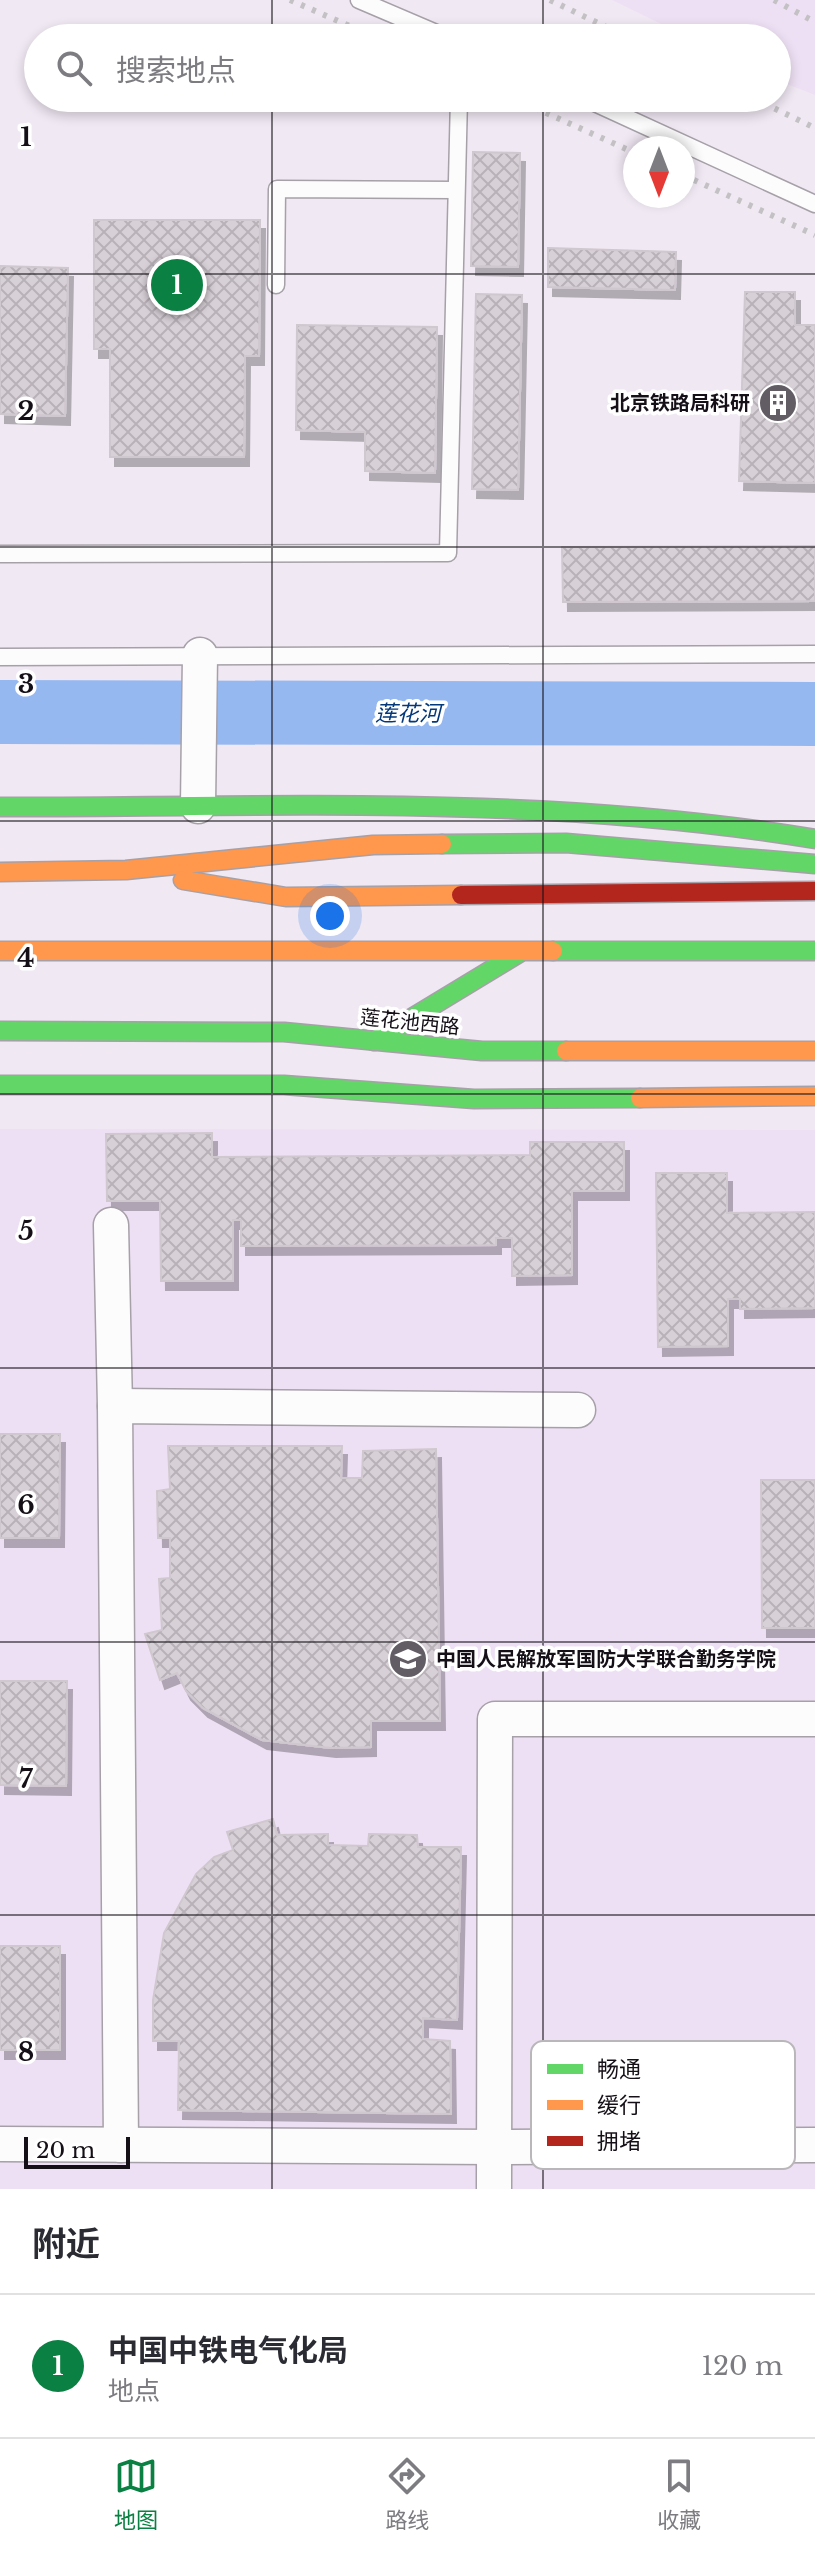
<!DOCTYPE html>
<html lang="zh">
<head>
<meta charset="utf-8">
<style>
  body { margin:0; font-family:"Libre Baskerville","Noto Sans SC",serif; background:#f7f7f7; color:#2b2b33 }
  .compass { position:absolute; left:623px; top:136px; width:72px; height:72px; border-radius:50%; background:#fff; box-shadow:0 4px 12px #0003; rotate:180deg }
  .scale { position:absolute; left:24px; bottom:20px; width:106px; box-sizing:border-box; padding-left:8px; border:4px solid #151017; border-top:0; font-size:22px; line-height:28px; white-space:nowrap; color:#151017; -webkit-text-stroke:6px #fff; paint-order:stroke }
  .you { position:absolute; left:330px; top:916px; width:28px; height:28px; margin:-20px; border:6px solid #fff; border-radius:50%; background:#1a73e8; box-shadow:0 0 0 12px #1a73e833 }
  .badge { display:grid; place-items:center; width:52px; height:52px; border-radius:50%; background:#0b8043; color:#fff; font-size:26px; font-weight:700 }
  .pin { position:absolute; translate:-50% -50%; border:4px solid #fff; box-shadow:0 2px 8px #0006 }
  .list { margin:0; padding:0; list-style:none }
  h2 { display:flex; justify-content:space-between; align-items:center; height:104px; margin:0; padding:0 32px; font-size:34px }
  h2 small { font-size:26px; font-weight:400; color:#7c7c81 }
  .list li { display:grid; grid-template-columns:52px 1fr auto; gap:24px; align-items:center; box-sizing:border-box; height:144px; padding:0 32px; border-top:2px solid #e1e1e2 }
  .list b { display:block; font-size:30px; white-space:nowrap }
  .list p { margin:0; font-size:26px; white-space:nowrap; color:#7c7c81 }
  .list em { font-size:26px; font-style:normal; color:#7c7c81 }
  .icon { flex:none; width:44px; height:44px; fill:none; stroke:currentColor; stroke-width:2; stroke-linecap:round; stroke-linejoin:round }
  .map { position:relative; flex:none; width:815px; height:2189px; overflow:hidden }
  .search { position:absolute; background:#fff; box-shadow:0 4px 12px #0003; left:24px; right:24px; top:24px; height:88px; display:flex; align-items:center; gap:20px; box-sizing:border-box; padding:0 28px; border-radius:44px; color:#7c7c81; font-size:30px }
  .sheet { height:248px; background:#fff }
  nav { display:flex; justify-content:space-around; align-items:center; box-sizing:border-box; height:112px; border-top:2px solid #e1e1e2; background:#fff; font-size:22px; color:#7c7c81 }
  nav a { display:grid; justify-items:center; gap:4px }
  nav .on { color:#0b8043 }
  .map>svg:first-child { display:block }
  .built { fill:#eee0f4 }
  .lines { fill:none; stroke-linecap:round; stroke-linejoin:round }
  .river { stroke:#96b8f0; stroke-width:64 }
  .building { fill:url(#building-cross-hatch); stroke:#d0c8cf; stroke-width:2; filter:url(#shadow) }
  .lane-casing { stroke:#a6a0a8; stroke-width:19 }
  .street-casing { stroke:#a6a0a8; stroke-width:37 }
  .fast-casing { stroke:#a6a0a8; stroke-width:21 }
  .slow-casing { stroke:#a6a0a8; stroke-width:21 }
  .jam-casing { stroke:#a6a0a8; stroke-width:21 }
  .lane { stroke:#fdfcfd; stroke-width:16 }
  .street { stroke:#fdfcfd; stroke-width:34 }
  .fast { stroke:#63d668; stroke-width:18 }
  .slow { stroke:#ff974d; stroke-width:18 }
  .jam { stroke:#b3261e; stroke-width:18 }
  .rail { stroke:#c3c1c3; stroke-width:6; stroke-dasharray:4 8; stroke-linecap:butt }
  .grid { fill:none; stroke:#151017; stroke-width:2; stroke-opacity:0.55 }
  .labels { text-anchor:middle; stroke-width:7; stroke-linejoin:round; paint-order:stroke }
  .poi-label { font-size:20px; font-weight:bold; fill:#151017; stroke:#fff; text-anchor:end }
  .street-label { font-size:20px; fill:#151017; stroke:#fff }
  .water-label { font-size:22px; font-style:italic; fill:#03387a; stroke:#fff }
  .key { fill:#fff; stroke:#b9b7b9; stroke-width:2 }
  .key-label { font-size:22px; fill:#151017 }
  .grid-label { font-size:26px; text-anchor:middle; font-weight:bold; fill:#151017; stroke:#fff; stroke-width:7; stroke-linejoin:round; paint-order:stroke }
</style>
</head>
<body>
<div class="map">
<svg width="815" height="2189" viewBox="0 0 815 2189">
  <defs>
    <pattern id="building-cross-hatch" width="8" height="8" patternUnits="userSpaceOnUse" patternTransform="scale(2)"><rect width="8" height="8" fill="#d8d0d7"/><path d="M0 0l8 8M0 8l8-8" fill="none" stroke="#b8b2b8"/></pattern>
    <filter id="shadow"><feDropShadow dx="5" dy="9" stdDeviation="0" flood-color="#0004"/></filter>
  </defs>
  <rect width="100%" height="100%" fill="#f0e8f3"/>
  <g class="built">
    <path d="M 612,0 L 815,0 L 815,95 L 777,80 L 777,38 L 690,38 Z"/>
    <path d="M 0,1129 L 815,1130 L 815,2189 L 0,2189 Z"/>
  </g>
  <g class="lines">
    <path class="river" d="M 0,712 L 815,714"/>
  </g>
  <g class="building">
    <path d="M 473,152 L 520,153 L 518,267 L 471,266 Z"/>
    <path d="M 94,220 L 260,220 L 259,356 L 245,356 L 244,457 L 110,457 L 110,349 L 94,349 Z"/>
    <path d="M 548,248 L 676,252 L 675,290 L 548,287 Z"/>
    <path d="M 0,266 L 68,268 L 65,416 L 0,414 Z"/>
    <path d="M 745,292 L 795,292 L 795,325 L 815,325 L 815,483 L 739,481 Z"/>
    <path d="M 476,294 L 522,295 L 518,490 L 472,489 Z"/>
    <path d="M 297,325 L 437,327 L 435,473 L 365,471 L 365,432 L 296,430 Z"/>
    <path d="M 815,546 L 815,601 L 563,602 L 562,547 Z"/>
    <path d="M 212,1133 L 212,1157 L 530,1155 L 530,1142 L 624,1142 L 624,1191 L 572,1191 L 572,1275 L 512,1276 L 512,1238 L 496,1238 L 496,1245 L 241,1246 L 241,1220 L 233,1220 L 233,1281 L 161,1281 L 160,1201 L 107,1201 L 106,1134 Z"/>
    <path d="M 656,1173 L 727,1173 L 727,1213 L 815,1212 L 815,1308 L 740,1309 L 740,1299 L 728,1299 L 728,1346 L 658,1347 Z"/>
    <path d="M 0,1434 L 60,1434 L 59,1538 L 0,1538 Z"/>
    <path d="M 168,1446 L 342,1446 L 341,1478 L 362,1478 L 363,1451 L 436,1449 L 440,1721 L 371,1721 L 371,1747 L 331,1748 L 262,1740 L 203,1708 L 186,1691 L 177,1673 L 160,1680 L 145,1634 L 162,1630 L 159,1579 L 170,1578 L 170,1538 L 158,1538 L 157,1491 L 170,1489 Z"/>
    <path d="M 761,1480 L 815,1480 L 815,1628 L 762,1628 Z"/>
    <path d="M 0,1681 L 67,1681 L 66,1786 L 0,1785 Z"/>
    <path d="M 273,1819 L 277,1835 L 328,1834 L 328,1845 L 368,1846 L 369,1834 L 417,1835 L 418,1847 L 461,1847 L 457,2020 L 423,2018 L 423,2039 L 450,2041 L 451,2114 L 178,2110 L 179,2041 L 153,2041 L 153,2000 L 164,1933 L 196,1874 L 214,1857 L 233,1850 L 227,1832 Z"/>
    <rect x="0" y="1946" width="60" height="104"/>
  </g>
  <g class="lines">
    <defs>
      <g id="lane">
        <path d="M 359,0 L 448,38"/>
        <path d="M 584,98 L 815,204"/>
        <path d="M 276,285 L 277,189 L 456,190"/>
        <path d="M 0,554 L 448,553 L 459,98"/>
        <path d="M 0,657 L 815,654"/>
      </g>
      <g id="street">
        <path d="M 198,806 L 200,655"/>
        <path d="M 111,1225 L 115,1406"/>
        <path d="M 0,2144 L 494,2147 L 815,2145"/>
        <path d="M 121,2145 L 115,1406 L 578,1410"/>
        <path d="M 494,2189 L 495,1719 L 815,1719"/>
      </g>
      <g id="fast">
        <path d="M 0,807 C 271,807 546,794 815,839"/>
        <path d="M 442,844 L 566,843 L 815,864"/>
        <path d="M 553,951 L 815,951"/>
        <path d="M 0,1031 L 284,1032 L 482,1051 L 566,1051"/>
        <path d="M 374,1041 L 519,953"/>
        <path d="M 0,1085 L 284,1085 L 474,1099 L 640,1098"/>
      </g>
      <g id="slow">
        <path d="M 0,872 L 126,870 L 373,845 L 442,844"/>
        <path d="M 183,880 L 286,897 L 461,895"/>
        <path d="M 0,951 L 553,951"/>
        <path d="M 566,1051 L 815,1051"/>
        <path d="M 640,1098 L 815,1096"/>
      </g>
      <path id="jam" d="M 461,895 L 815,891"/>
    </defs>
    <use href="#lane" class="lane-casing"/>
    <use href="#street" class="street-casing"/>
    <use href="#fast" class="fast-casing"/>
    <use href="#slow" class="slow-casing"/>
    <use href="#jam" class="jam-casing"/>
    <use href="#lane" class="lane"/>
    <use href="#street" class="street"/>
    <use href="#fast" class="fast"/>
    <use href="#slow" class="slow"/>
    <use href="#jam" class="jam"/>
    <g class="rail">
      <path d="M 290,0 L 377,38"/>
      <path d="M 550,0 L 629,38"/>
      <path d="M 774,0 L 815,22"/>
      <path d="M 513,98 L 635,153"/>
      <path d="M 753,98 L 815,128"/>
      <path d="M 683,175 L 815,235"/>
    </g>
  </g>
  <path class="grid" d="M 272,0 L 272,38M 543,0 L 543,38M 272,98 L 272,2189M 543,98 L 543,2189M 0,274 L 815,274M 0,547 L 815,547M 0,821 L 815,821M 0,1094 L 815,1094M 0,1368 L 815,1368M 0,1642 L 815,1642M 0,1915 L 815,1915"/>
  <defs>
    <symbol id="building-disc" viewBox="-11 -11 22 22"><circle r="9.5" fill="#625c64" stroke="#fff"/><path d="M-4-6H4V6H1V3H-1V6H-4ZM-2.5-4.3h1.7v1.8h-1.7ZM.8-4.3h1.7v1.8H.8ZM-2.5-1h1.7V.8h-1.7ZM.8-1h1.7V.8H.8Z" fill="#fff"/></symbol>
    <symbol id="university-disc" viewBox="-11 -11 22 22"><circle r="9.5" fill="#625c64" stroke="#fff"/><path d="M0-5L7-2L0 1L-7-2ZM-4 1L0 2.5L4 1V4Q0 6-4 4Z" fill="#fff"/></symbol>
  </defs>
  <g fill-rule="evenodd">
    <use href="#building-disc" x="756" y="381" width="44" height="44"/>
    <use href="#university-disc" x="386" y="1637" width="44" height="44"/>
  </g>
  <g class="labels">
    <g class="poi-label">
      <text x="750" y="410">北京铁路局科研</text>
      <text x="436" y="1666" text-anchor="start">中国人民解放军国防大学联合勤务学院</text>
    </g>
    <g class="street-label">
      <text transform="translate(410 1022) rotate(6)" y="7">莲花池西路</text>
    </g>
    <g class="water-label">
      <text x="408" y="721">莲花河</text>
    </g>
  </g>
  <rect x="531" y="2041" width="264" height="128" rx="12" class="key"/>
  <rect x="547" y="2064" width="36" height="10" fill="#63d668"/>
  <rect x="547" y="2100" width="36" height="10" fill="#ff974d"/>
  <rect x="547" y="2136" width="36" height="10" fill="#b3261e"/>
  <g class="key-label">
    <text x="597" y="2077">畅通</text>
    <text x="597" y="2113">缓行</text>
    <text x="597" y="2149">拥堵</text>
  </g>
  <g class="grid-label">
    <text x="26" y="146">1</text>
    <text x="26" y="420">2</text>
    <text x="26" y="693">3</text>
    <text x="26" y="967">4</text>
    <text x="26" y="1240">5</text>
    <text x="26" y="1514">6</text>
    <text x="26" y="1788">7</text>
    <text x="26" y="2061">8</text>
  </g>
</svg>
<svg class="compass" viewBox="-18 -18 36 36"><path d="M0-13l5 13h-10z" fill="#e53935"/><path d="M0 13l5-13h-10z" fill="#7c7c81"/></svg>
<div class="scale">20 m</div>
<div class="you"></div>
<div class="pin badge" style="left:177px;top:285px">1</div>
<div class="search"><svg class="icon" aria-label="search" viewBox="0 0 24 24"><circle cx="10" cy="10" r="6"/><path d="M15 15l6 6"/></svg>搜索地点</div>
</div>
<section class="sheet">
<h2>附近<small></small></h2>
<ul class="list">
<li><span class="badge">1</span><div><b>中国中铁电气化局</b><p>地点</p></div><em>120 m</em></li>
</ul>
</section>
<nav>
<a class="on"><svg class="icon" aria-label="map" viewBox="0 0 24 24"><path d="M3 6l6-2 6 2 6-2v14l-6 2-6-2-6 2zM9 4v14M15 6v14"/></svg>地图</a>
<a><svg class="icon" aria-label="directions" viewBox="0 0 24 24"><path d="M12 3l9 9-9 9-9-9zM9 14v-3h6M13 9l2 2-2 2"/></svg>路线</a>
<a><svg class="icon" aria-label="saved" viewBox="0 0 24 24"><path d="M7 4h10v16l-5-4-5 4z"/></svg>收藏</a>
</nav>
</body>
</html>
